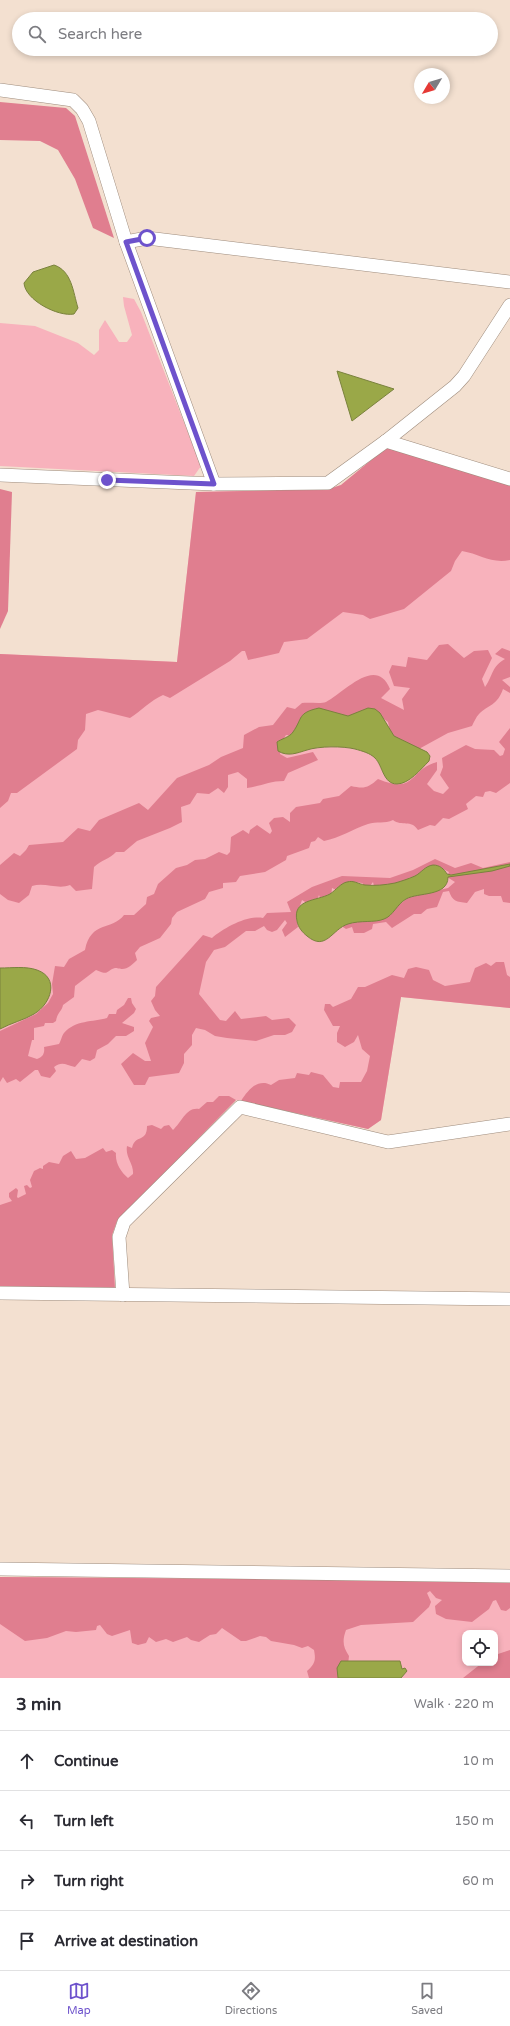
<!DOCTYPE html>
<html lang="en">
<head>
<meta charset="utf-8">
<style>
  body { margin:0; font-family:"Varela Round",sans-serif; background:#f7f7f7; color:#2b2b33 }
  .controls { position:absolute; right:12px; bottom:12px; display:grid; overflow:hidden; border-radius:8px; box-shadow:0 2px 6px #0003 }
  .controls button { width:36px; height:36px; display:grid; place-items:center; padding:0; border:0; border-bottom:1px solid #e1e1e2; background:#fff; color:#2b2b33; font:20px sans-serif }
  .compass { position:absolute; left:414px; top:68px; width:36px; height:36px; border-radius:50%; background:#fff; box-shadow:0 2px 6px #0003; rotate:232deg }
  .stop { position:absolute; width:12px; height:12px; margin:-9px; border:3px solid #6d52cc; border-radius:50%; background:#fff }
  .stop.end { background:#6d52cc; border-color:#fff; box-shadow:0 1px 4px #0008 }
  .list { margin:0; padding:0; list-style:none }
  h2 { display:flex; justify-content:space-between; align-items:center; height:52px; margin:0; padding:0 16px; font-size:17px }
  h2 small { font-size:13px; font-weight:400; color:#7c7c81 }
  .list li { display:grid; grid-template-columns:26px 1fr auto; gap:12px; align-items:center; box-sizing:border-box; height:60px; padding:0 16px; border-top:1px solid #e1e1e2 }
  .list b { display:block; font-size:15px; white-space:nowrap }
  .list em { font-size:13px; font-style:normal; color:#7c7c81 }
  .icon { flex:none; width:22px; height:22px; fill:none; stroke:currentColor; stroke-width:2; stroke-linecap:round; stroke-linejoin:round }
  .map { position:relative; flex:none; width:510px; height:1678px; overflow:hidden }
  .search { position:absolute; background:#fff; box-shadow:0 2px 6px #0003; left:12px; right:12px; top:12px; height:44px; display:flex; align-items:center; gap:10px; box-sizing:border-box; padding:0 14px; border-radius:22px; color:#7c7c81; font-size:15px }
  .sheet { height:292px; background:#fff }
  nav { display:flex; justify-content:space-around; align-items:center; box-sizing:border-box; height:56px; border-top:1px solid #e1e1e2; background:#fff; font-size:11px; color:#7c7c81 }
  nav a { display:grid; justify-items:center; gap:2px }
  nav .on { color:#6d52cc }
  .map>svg:first-child { display:block }
  .green { fill:#f8b2bc; fill-rule:evenodd }
  .forest { fill:#e07e8f }
  .water { fill:#9aa848; stroke:#7a823d }
  .lines { fill:none; stroke-linecap:round; stroke-linejoin:round }
  .street-casing { stroke:#9e8c7d; stroke-width:14 }
  .street { stroke:#fff; stroke-width:13 }
  .route { stroke:#6d52cc; stroke-width:5 }
</style>
</head>
<body>
<div class="map">
<svg width="510" height="1678" viewBox="0 0 510 1678">
  <rect width="100%" height="100%" fill="#f3e0d0"/>
  <g class="green">
    <path d="M 123,297 L 134,299 L 141,312 L 201,466 L 194,476 L 0,466 L 0,323 L 35,326 L 78,343 L 94,355 L 99,350 L 99,330 L 105,320 L 119,342 L 127,342 L 132,335 L 124,306 Z"/>
    <path d="M 387,447 L 510,485 L 510,1008 L 401,997 L 381,1120 L 368,1129 L 236,1100 L 117,1221 L 112,1235 L 115,1289 L 0,1288 L 0,654 L 177,662 L 196,492 L 329,489 L 341,485 Z"/>
    <path d="M 0,1577 L 510,1581 L 510,1678 L 0,1678 ZM 465,1633 L 495,1633 L 495,1663 L 465,1663 Z"/>
  </g>
  <g class="forest">
    <path d="M 0,102 L 66,108 L 75,116 L 114,238 L 93,228 L 75,179 L 58,150 L 40,141 L 0,140 Z"/>
    <path d="M 387,447 L 510,485 L 510,560 C 491,564 480,554 462,551 L 455,561 L 451,571 L 404,609 L 370,619 L 363,615 L 343,612 L 307,639 L 284,642 L 279,653 L 248,660 L 245,651 L 242,651 L 230,661 L 170,698 L 163,695 C 151,700 141,711 130,718 L 98,710 L 86,714 L 85,730 L 78,740 L 77,749 L 17,793 L 11,793 L 8,801 L 0,808 L 0,654 L 177,662 L 196,492 L 329,489 L 341,485 Z"/>
    <path d="M 0,489 L 12,492 L 8,611 L 0,629 Z"/>
    <path d="M 448,644 L 464,658 L 474,651 L 488,650 L 492,658 L 482,679 L 485,687 C 494,674 491,667 505,659 L 495,654 L 502,648 L 510,651 L 510,677 L 502,680 L 510,687 L 510,693 L 503,689 C 497,706 489,704 479,714 C 476,717 474,722 472,726 L 448,733 L 417,750 L 391,736 L 388,722 L 372,710 L 296,736 L 286,735 L 281,743 L 280,754 L 287,758 L 313,752 L 318,760 L 288,773 L 284,781 C 269,781 262,786 247,788 L 247,779 L 238,772 L 228,775 L 228,787 L 224,793 L 218,788 L 209,794 L 197,793 L 190,804 L 181,807 L 182,822 L 170,828 L 137,841 L 124,852 L 116,852 C 110,859 101,860 94,867 L 92,889 L 76,891 L 70,885 C 58,890 45,882 32,886 L 29,895 L 19,903 L 8,900 L 0,894 L 0,865 L 14,853 L 20,856 L 26,850 L 29,845 L 63,842 L 78,828 L 90,831 L 99,820 L 139,803 L 148,810 L 177,778 L 209,765 L 221,757 L 243,748 L 244,735 L 259,727 L 273,725 L 287,707 L 295,709 L 302,703 C 309,702 321,704 326,702 C 344,693 376,655 390,689 L 381,698 L 404,710 L 402,699 L 410,688 L 394,686 L 389,672 L 392,665 L 406,667 L 408,657 L 427,660 L 439,645 Z"/>
    <path d="M 510,728 L 510,783 L 496,793 L 490,791 L 485,792 L 483,797 L 476,796 L 466,804 L 468,809 L 449,819 L 443,818 L 435,826 L 430,825 L 418,830 C 411,819 402,827 393,820 C 385,824 376,821 368,824 C 353,829 340,838 324,841 L 318,837 L 315,841 L 311,842 L 309,848 L 287,856 L 286,860 L 265,872 L 240,876 L 236,882 L 223,883 L 223,888 L 209,892 L 205,899 L 177,912 L 172,918 L 171,924 L 160,938 L 140,947 L 135,953 L 137,960 C 133,964 128,969 122,969 C 121,969 116,968 115,968 C 105,971 110,976 96,970 L 75,986 L 74,997 L 63,1005 C 62,1011 57,1013 56,1021 L 53,1023 L 45,1023 L 44,1026 L 34,1028 L 34,1040 L 32,1040 L 28,1056 L 37,1059 C 43,1057 45,1053 44,1047 L 59,1044 C 61,1041 62,1035 64,1033 C 75,1020 93,1022 107,1018 L 109,1014 L 116,1014 L 117,1010 L 124,1005 L 128,998 L 131,998 L 132,1003 L 136,1009 L 134,1013 L 122,1023 L 134,1027 L 134,1031 L 126,1036 L 116,1036 L 108,1044 L 97,1050 L 95,1058 L 90,1061 L 82,1059 L 75,1067 C 66,1065 62,1061 54,1067 L 56,1071 L 50,1078 L 41,1076 L 38,1070 L 35,1070 L 20,1082 L 16,1079 L 7,1083 L 3,1077 L 0,1082 L 0,1031 L 36,1014 L 48,1003 L 53,994 L 52,984 L 55,966 L 64,967 L 69,959 L 85,950 C 91,920 112,931 124,915 L 134,915 L 146,904 L 147,897 L 154,894 L 158,884 L 176,868 L 187,865 L 195,860 L 205,859 L 219,852 L 227,855 L 230,852 L 231,837 L 243,830 L 249,834 L 250,830 L 257,825 L 270,834 L 272,831 L 269,823 L 274,818 L 283,817 L 290,822 L 290,813 L 296,807 L 320,803 L 323,799 L 339,796 L 351,786 C 364,789 368,788 378,779 C 417,795 408,770 437,762 L 437,770 L 427,784 L 434,791 L 443,794 L 449,788 L 440,775 L 443,767 L 442,758 L 466,745 L 475,749 L 494,750 L 500,756 L 503,755 L 505,749 L 499,742 Z"/>
    <path d="M 435,859 L 455,868 L 471,863 L 483,868 L 510,862 L 510,903 L 503,902 L 501,896 L 489,896 L 484,894 L 484,889 L 475,892 L 467,903 C 457,902 452,901 449,891 L 443,892 L 437,907 L 427,909 L 421,914 L 414,914 L 392,928 L 386,922 L 373,924 L 372,929 L 364,933 L 354,933 L 352,927 L 346,929 L 343,927 L 344,922 L 358,919 L 366,922 L 379,920 L 409,897 L 448,888 L 455,882 L 447,877 L 449,872 L 441,868 L 409,878 L 404,888 L 375,890 L 373,882 L 370,886 L 365,886 L 362,883 L 355,882 L 345,894 L 332,888 L 331,897 L 320,898 L 319,895 L 316,903 L 307,903 L 302,900 L 296,917 L 298,927 L 285,937 L 282,930 L 287,923 L 285,920 L 277,930 L 272,932 L 267,930 L 264,926 L 255,931 L 246,931 L 225,947 L 214,950 L 206,962 L 199,994 L 220,1020 L 226,1021 L 235,1011 L 241,1019 L 266,1016 L 272,1020 L 289,1018 L 296,1025 L 292,1032 L 285,1035 L 274,1035 L 256,1041 L 227,1038 L 215,1036 L 205,1030 L 196,1028 L 192,1035 L 192,1045 L 184,1054 L 184,1063 L 179,1073 L 149,1077 L 145,1085 L 134,1085 L 121,1064 L 133,1053 L 145,1061 L 151,1061 L 145,1043 L 153,1027 L 149,1021 L 151,1018 L 160,1016 L 155,1010 L 151,1001 L 155,996 L 156,987 L 203,935 L 212,938 C 224,928 247,915 263,918 L 267,913 L 291,912 L 287,902 L 312,887 L 342,876 L 390,878 L 413,870 Z"/>
    <path d="M 496,962 L 504,962 L 507,975 L 510,977 L 510,1008 L 401,997 L 381,1120 L 368,1129 L 241,1101 C 248,1090 258,1078 271,1085 L 279,1080 L 295,1078 L 297,1073 L 309,1075 L 311,1072 L 323,1075 L 333,1087 L 339,1088 L 340,1082 L 361,1082 L 367,1071 L 370,1056 L 362,1049 L 358,1035 L 354,1042 L 345,1047 L 337,1042 L 337,1033 L 340,1026 L 333,1026 L 324,1010 L 325,1004 L 330,1004 L 333,1007 L 351,999 L 358,987 L 365,987 L 392,975 L 404,978 L 408,969 L 416,967 L 429,970 L 433,980 L 445,986 L 470,982 L 475,968 L 486,963 L 491,966 Z"/>
    <path d="M 219,1096 L 229,1096 L 236,1100 L 117,1221 L 112,1235 L 115,1289 L 0,1288 L 0,1205 L 12,1201 L 9,1197 L 9,1193 L 16,1188 L 18,1190 L 17,1197 L 18,1198 L 26,1194 L 24,1186 L 27,1185 L 30,1188 L 32,1187 L 30,1180 L 34,1171 L 40,1168 L 43,1169 L 43,1166 L 49,1162 L 59,1164 L 63,1156 L 71,1151 L 76,1159 L 85,1158 L 103,1148 L 106,1152 L 112,1150 L 116,1153 C 115,1163 121,1172 128,1178 L 133,1174 C 134,1164 125,1157 127,1146 L 132,1148 C 135,1134 147,1143 147,1126 L 152,1125 L 161,1129 L 164,1126 L 169,1125 L 173,1130 C 182,1122 186,1107 199,1109 L 207,1102 L 213,1102 Z"/>
    <path d="M 0,1577 L 510,1581 L 510,1608 L 506,1611 L 501,1610 L 496,1600 L 493,1601 L 489,1609 L 472,1622 L 446,1619 L 436,1614 L 435,1606 L 442,1600 L 436,1598 L 430,1591 L 427,1593 L 431,1602 L 429,1607 L 413,1622 L 361,1625 L 346,1630 C 342,1641 343,1647 349,1656 L 347,1673 L 343,1678 L 309,1678 L 307,1671 C 315,1664 316,1660 314,1650 L 308,1646 L 302,1648 L 294,1645 L 271,1641 L 266,1637 L 260,1636 L 246,1641 L 241,1641 L 222,1628 L 216,1634 L 210,1635 L 199,1642 L 191,1640 L 187,1637 L 173,1642 L 166,1639 L 156,1642 L 149,1637 L 146,1643 L 138,1645 L 132,1643 L 130,1630 L 112,1636 L 107,1634 L 100,1625 L 97,1626 L 96,1630 L 76,1632 L 66,1631 L 47,1638 L 25,1641 L 0,1624 Z"/>
    <path d="M 510,1650 L 510,1678 L 463,1678 L 482,1663 L 495,1663 L 495,1655 Z"/>
  </g>
  <g class="water">
    <path d="M 54,265 C 72,271 73,292 78,308 L 74,314 C 58,317 25,300 24,283 L 33,272 Z"/>
    <path d="M 337,371 L 394,389 L 352,421 Z"/>
    <path d="M 319,708 L 348,716 L 368,708 L 375,709 L 380,713 L 394,736 L 427,752 L 430,756 L 429,761 C 421,769 409,784 397,784 C 383,784 383,766 375,758 C 370,753 362,751 355,749 C 343,746 319,746 307,750 C 297,753 288,757 278,751 L 277,742 C 281,739 290,737 293,732 C 303,718 297,713 319,708 Z"/>
    <path d="M 510,864 L 510,866 L 492,871 L 448,877 C 448,897 418,892 406,899 C 397,904 393,916 384,919 C 375,923 360,920 348,924 C 332,929 326,952 307,936 C 302,932 298,927 297,921 C 292,899 317,901 330,894 C 336,890 341,883 347,882 C 354,880 358,884 365,885 C 374,886 385,885 395,883 C 402,881 408,879 415,876 C 421,873 425,866 433,865 C 440,865 444,869 447,874 L 451,875 Z"/>
    <path d="M 0,968 C 12,968 26,966 37,970 C 60,978 51,1004 34,1014 C 24,1020 11,1023 0,1029 Z"/>
    <path d="M 341,1661 L 400,1661 L 402,1669 L 405,1668 L 407,1671 L 401,1678 L 338,1678 L 337,1668 Z"/>
  </g>
  <g class="lines">
    <defs>
      <g id="street">
        <path d="M 0,90 L 73,100 L 82,109 L 89,121 L 126,242 L 214,484"/>
        <path d="M 126,242 L 147,238 L 510,282"/>
        <path d="M 386,441 L 510,479"/>
        <path d="M 0,475 L 214,484 L 328,483 L 386,441 L 455,386 L 464,376 L 510,305"/>
        <path d="M 0,1293 L 510,1299"/>
        <path d="M 123,1295 L 119,1237 L 124,1222 L 240,1107 L 388,1142 L 510,1124"/>
        <path d="M 0,1569 L 510,1576"/>
      </g>
    </defs>
    <use href="#street" class="street-casing"/>
    <use href="#street" class="street"/>
  </g>
  <g class="lines">
    <path class="route" d="M 107,480 L 214,484 L 126,242 L 147,238"/>
  </g>
</svg>
<div class="controls">
<button><svg class="icon" aria-label="locate" viewBox="0 0 24 24"><circle cx="12" cy="12" r="6"/><path d="M12 2v4M12 18v4M2 12h4M18 12h4"/></svg></button>
</div>
<svg class="compass" viewBox="-18 -18 36 36"><path d="M0-13l5 13h-10z" fill="#e53935"/><path d="M0 13l5-13h-10z" fill="#7c7c81"/></svg>
<div class="stop" style="left:147px;top:238px"></div>
<div class="stop end" style="left:107px;top:480px"></div>
<div class="search"><svg class="icon" aria-label="search" viewBox="0 0 24 24"><circle cx="10" cy="10" r="6"/><path d="M15 15l6 6"/></svg>Search here</div>
</div>
<section class="sheet">
<h2>3 min<small>Walk · 220 m</small></h2>
<ul class="list">
<li><svg class="icon" aria-label="ahead" viewBox="0 0 24 24"><path d="M12 20V5M6 11l6-6 6 6"/></svg><div><b>Continue</b></div><em>10 m</em></li>
<li><svg class="icon" aria-label="left" viewBox="0 0 24 24"><path d="M17 20v-9H6M10 6l-5 5 5 5"/></svg><div><b>Turn left</b></div><em>150 m</em></li>
<li><svg class="icon" aria-label="right" viewBox="0 0 24 24"><path d="M7 20v-9h11M14 6l5 5-5 5"/></svg><div><b>Turn right</b></div><em>60 m</em></li>
<li><svg class="icon" aria-label="arrive" viewBox="0 0 24 24"><path d="M6 21V4h12l-3 4 3 4H6"/></svg><div><b>Arrive at destination</b></div></li>
</ul>
</section>
<nav>
<a class="on"><svg class="icon" aria-label="map" viewBox="0 0 24 24"><path d="M3 6l6-2 6 2 6-2v14l-6 2-6-2-6 2zM9 4v14M15 6v14"/></svg>Map</a>
<a><svg class="icon" aria-label="directions" viewBox="0 0 24 24"><path d="M12 3l9 9-9 9-9-9zM9 14v-3h6M13 9l2 2-2 2"/></svg>Directions</a>
<a><svg class="icon" aria-label="saved" viewBox="0 0 24 24"><path d="M7 4h10v16l-5-4-5 4z"/></svg>Saved</a>
</nav>
</body>
</html>
